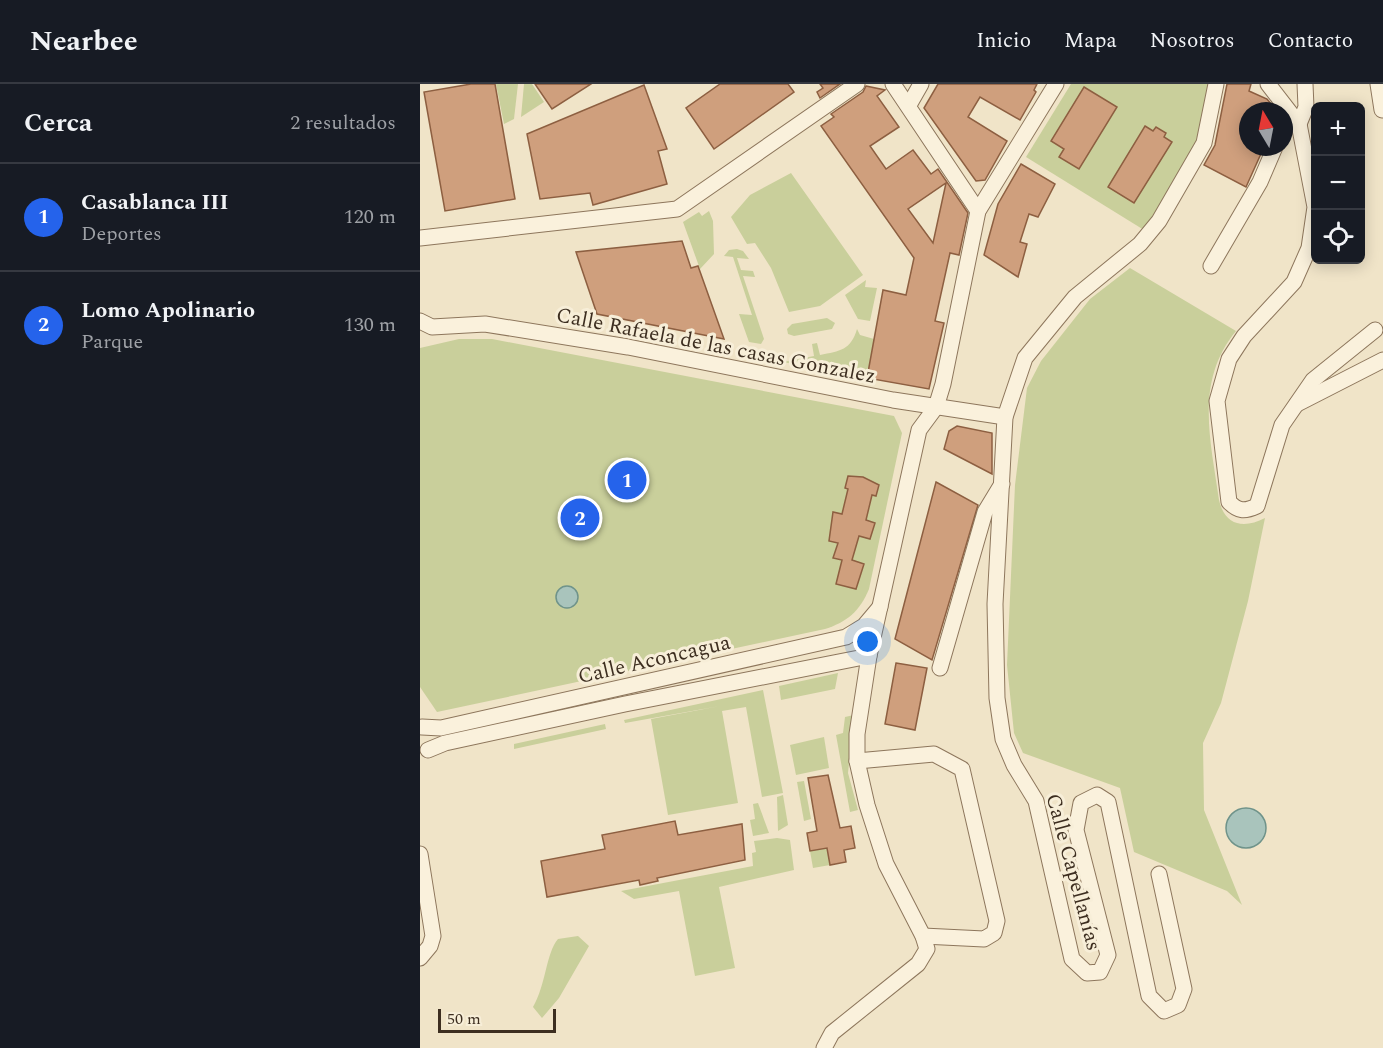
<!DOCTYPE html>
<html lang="es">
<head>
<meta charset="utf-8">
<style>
  body { margin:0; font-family:Spectral,serif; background:#20242c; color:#f1f3f6 }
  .controls { position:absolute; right:18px; top:18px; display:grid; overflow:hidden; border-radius:9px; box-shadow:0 3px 15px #0003 }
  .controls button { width:54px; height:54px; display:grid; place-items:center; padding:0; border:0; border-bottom:2px solid #363941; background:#171b24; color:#f1f3f6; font:30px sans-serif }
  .compass { position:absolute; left:819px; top:18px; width:54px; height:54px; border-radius:50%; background:#171b24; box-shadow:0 3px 15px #0003; rotate:350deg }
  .scale { position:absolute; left:18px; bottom:15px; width:118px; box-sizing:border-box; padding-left:6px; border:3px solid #3d2e20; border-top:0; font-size:16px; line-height:21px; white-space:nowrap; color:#3d2e20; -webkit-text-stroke:4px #f7eed8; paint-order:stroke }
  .you { position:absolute; left:448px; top:558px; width:21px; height:21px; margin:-15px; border:4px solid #fff; border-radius:50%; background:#1a73e8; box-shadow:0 0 0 9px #1a73e833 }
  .badge { display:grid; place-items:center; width:39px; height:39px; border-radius:50%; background:#2563eb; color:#fff; font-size:20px; font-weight:700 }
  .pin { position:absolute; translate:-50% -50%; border:3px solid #fff; box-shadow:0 2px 6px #0006 }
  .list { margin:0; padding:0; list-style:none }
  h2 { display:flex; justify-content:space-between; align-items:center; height:78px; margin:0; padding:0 24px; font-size:26px }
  h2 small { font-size:20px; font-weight:400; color:#9ea1a6 }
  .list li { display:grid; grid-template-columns:39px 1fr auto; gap:18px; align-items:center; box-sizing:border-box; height:108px; padding:0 24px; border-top:2px solid #363941 }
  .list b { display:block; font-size:22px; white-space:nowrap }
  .list p { margin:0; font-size:20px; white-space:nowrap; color:#9ea1a6 }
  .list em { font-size:20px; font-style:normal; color:#9ea1a6 }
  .icon { flex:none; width:33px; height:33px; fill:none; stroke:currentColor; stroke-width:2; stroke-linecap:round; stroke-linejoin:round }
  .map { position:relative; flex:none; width:963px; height:964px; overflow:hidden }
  header { display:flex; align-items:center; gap:36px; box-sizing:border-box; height:84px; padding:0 30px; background:#171b24; border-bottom:2px solid #363941 }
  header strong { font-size:28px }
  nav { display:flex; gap:33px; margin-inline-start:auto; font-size:21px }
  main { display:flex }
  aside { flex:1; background:#171b24 }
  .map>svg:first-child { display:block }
  .green { fill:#c9cf9b }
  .water { fill:#a9c4bc; stroke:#6f938a; stroke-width:1.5 }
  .building { fill:#cf9f7d; stroke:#8d5f41; stroke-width:1.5; fill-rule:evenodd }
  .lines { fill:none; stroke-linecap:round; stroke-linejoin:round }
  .street-casing { stroke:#8d765c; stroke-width:17 }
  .street { stroke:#faf1dc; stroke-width:15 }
  .labels { text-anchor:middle; stroke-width:6; stroke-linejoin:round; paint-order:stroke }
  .street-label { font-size:21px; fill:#3d2e20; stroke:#f7eed8 }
</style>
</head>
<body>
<header>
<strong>Nearbee</strong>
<nav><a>Inicio</a><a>Mapa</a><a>Nosotros</a><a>Contacto</a></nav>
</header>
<main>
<aside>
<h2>Cerca<small>2 resultados</small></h2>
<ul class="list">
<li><span class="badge">1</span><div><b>Casablanca III</b><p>Deportes</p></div><em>120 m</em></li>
<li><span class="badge">2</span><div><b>Lomo Apolinario</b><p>Parque</p></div><em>130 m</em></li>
</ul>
</aside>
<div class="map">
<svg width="963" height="964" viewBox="0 0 963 964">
  <rect width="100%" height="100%" fill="#f0e4c8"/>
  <g class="green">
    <path d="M 76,0 L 98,0 L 94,35 L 84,40 Z"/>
    <path d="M 104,0 L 112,0 L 124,18 L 101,33 Z"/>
    <path d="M 651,0 L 790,0 L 773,69 L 729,144 L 724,146 L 606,73 Z"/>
    <path d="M 371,89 L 443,191 L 400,222 L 369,228 L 351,184 L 335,159 L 327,160 L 311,133 L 330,111 Z"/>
    <path d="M 289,127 L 293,137 L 294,170 L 280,185 L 263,138 L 279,128 L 282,132 Z"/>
    <path d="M 317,165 L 323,167 L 329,175 L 317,174 L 321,186 L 333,187 L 335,193 L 323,192 L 344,255 L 341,260 L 329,258 L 319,230 L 332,231 L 313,173 L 304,172 L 309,166 Z"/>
    <path d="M 710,184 L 816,247 C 774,298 791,357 799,416 C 805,442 824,445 845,434 L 828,517 L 801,619 L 783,659 L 784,726 L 822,821 L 807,807 L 714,768 L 700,704 L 603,669 L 594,649 L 587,581 L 595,401 L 607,304 L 621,277 L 670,215 Z"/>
    <path d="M 446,196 L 445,203 L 457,204 L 450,237 L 438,235 L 425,211 Z"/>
    <path d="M 407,234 L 415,239 L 412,245 L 374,252 L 368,250 L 367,245 L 372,240 Z"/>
    <path d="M 437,245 L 440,251 L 454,255 L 447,294 L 363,278 L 394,272 L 392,260 L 397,259 L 400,271 C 420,267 431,266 437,245 Z"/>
    <path d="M 39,255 L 72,255 L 474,332 L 482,349 L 449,505 C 440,527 427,538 405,545 L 17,628 L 0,603 L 0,264 Z"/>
    <path d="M 418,589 L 415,605 L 361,616 L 359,602 Z"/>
    <path d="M 343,606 L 363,709 L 342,713 L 326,623 L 302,627 L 318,719 L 248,731 L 231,635 L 300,622 L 205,639 L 204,636 Z"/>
    <path d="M 434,631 L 428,689 L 438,726 L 430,728 L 416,651 L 423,649 L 425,633 Z"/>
    <path d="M 185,640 L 186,645 L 94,665 L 94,660 Z"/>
    <path d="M 404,653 L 409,684 L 376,691 L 370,661 Z"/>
    <path d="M 384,697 L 391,735 L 384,737 L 377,698 Z"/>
    <path d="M 363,711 L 368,741 L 358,747 L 357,713 Z"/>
    <path d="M 338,719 L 349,749 L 333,752 L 330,736 L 335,735 L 333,720 Z"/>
    <path d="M 357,754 L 370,756 L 374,786 L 299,803 L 315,884 L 275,892 L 259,807 L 214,815 L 201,807 L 333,782 L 332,769 L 336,768 L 334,757 Z"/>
    <path d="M 407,764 L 410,781 L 393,784 L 390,767 Z"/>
    <path d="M 158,852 L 169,862 L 139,914 L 122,934 L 113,923 C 126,901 126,869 138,855 Z"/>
  </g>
  <g class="water">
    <circle cx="147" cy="513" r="11"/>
    <circle cx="826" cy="744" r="20"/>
  </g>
  <g class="building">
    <path d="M 51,0 L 75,0 L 95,115 L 25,127 L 4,8 Z"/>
    <path d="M 115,0 L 171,0 L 132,25 Z"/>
    <path d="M 300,0 L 368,0 L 374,8 L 294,65 L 266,24 Z"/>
    <path d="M 400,0 L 420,0 L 400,14 L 397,8 L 403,4 Z"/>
    <path d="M 518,0 L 617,0 L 614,6 L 616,8 L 600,36 L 560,13 L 548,33 L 587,57 L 565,96 L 556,97 L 504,24 Z"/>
    <path d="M 807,0 L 831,0 L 829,7 L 847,15 L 857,27 L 828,27 L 828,63 L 844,63 L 826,103 L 784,81 L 795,61 Z"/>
    <path d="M 224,1 L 247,65 L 238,67 L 247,100 L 173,121 L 170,109 L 120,115 L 107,50 Z"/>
    <path d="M 446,2 L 465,6 L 457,12 L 479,43 L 450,62 L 466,85 L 493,66 L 511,90 L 518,85 L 548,129 L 539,171 L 530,169 L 515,237 L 524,239 L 509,305 L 447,294 L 463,206 L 486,211 L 494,174 L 401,42 L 414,33 L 411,30 L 443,8 ZM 526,99 L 513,159 L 488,125 Z"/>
    <path d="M 664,3 L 697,23 L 659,85 L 639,73 L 644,65 L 631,57 Z"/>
    <path d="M 725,42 L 733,47 L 736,43 L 746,49 L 744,53 L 752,58 L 714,119 L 688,103 Z"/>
    <path d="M 601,80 L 635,100 L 618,133 L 609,130 L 600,158 L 607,160 L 598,193 L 564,171 L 578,120 Z"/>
    <path d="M 262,157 L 271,184 L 278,182 L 304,255 L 177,230 L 156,168 Z"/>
    <path d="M 537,342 L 572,349 L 572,390 L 524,365 L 529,347 Z"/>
    <path d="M 428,392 L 443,393 L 459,401 L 456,412 L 452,411 L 446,436 L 455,439 L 450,455 L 439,452 L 432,476 L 444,480 L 436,505 L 416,500 L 422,476 L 413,474 L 418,459 L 409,457 L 413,428 L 422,430 L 428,405 L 425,404 Z"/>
    <path d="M 516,398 L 558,421 L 512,576 L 475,555 Z"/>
    <path d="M 476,579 L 507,584 L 495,646 L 465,640 Z"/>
    <path d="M 408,691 L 420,744 L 431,742 L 435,764 L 424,766 L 426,778 L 410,781 L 407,764 L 390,767 L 387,749 L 397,747 L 388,694 Z"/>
    <path d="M 255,737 L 258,751 L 322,740 L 325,776 L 237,794 L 238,797 L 220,801 L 219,796 L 127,813 L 121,777 L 185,765 L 182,751 Z"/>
  </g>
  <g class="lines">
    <defs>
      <g id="street">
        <path d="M 473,0 L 558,127"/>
        <path d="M 848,0 L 879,40 L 895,123 L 889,164 L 874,198 L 824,252 L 809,275 L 797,317 L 809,418 C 818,427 824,428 837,422 L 862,341 L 893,296 L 955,246"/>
        <path d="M 958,0 L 962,26"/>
        <path d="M 489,21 L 501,0"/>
        <path d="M 879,40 L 886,23 L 885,0"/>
        <path d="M 0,154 L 257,125 L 437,0"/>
        <path d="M 791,182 L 840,98 L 855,63"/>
        <path d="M 0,237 L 12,243 L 65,240 L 208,263 L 473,316 L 585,333"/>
        <path d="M 877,320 L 963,276"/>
        <path d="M 520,584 L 565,428 L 582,400"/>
        <path d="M 2,643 L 21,644 L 426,553 L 444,542 L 460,523"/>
        <path d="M 8,666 L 25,659 L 205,620 L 449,572"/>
        <path d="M 437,677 L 514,670 L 542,685 L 577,837 L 574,849 L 564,855 L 503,852"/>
        <path d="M 0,770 L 13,852 L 10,862 L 0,874"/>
        <path d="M 739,790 L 764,905 L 758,921 L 744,927 L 729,912 L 688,718 L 677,711 L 661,719 L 656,746 L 688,871 L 680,888 L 667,889 L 652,875 L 616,717 L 594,681 L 583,655 L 577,614 L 575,520 L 585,333 L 605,274 L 655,213 L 720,160 L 739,137 L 784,59 L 796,0"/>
        <path d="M 404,964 L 412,949 L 498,880 L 507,865 L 503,852 L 466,780 L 447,721 L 437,677 L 437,650 L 449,572 L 499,346 L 516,323 L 523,300 L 558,127 L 636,0"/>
      </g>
    </defs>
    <use href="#street" class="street-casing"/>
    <use href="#street" class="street"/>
  </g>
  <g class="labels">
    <g class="street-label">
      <text transform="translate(296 261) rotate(11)" y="7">Calle Rafaela de las casas Gonzalez</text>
      <text transform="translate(234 575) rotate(-13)" y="7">Calle Aconcagua</text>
      <text transform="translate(654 788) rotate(75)" y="7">Calle Capellanías</text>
    </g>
  </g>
</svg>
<div class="controls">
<button>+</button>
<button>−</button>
<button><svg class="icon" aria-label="locate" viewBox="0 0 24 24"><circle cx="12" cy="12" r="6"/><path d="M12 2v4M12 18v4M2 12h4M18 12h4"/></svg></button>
</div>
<svg class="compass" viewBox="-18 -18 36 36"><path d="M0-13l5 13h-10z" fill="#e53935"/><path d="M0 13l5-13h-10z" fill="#9ea1a6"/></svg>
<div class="scale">50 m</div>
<div class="you"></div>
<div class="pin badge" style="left:207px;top:396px">1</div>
<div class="pin badge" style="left:160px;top:434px">2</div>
</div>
</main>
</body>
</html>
